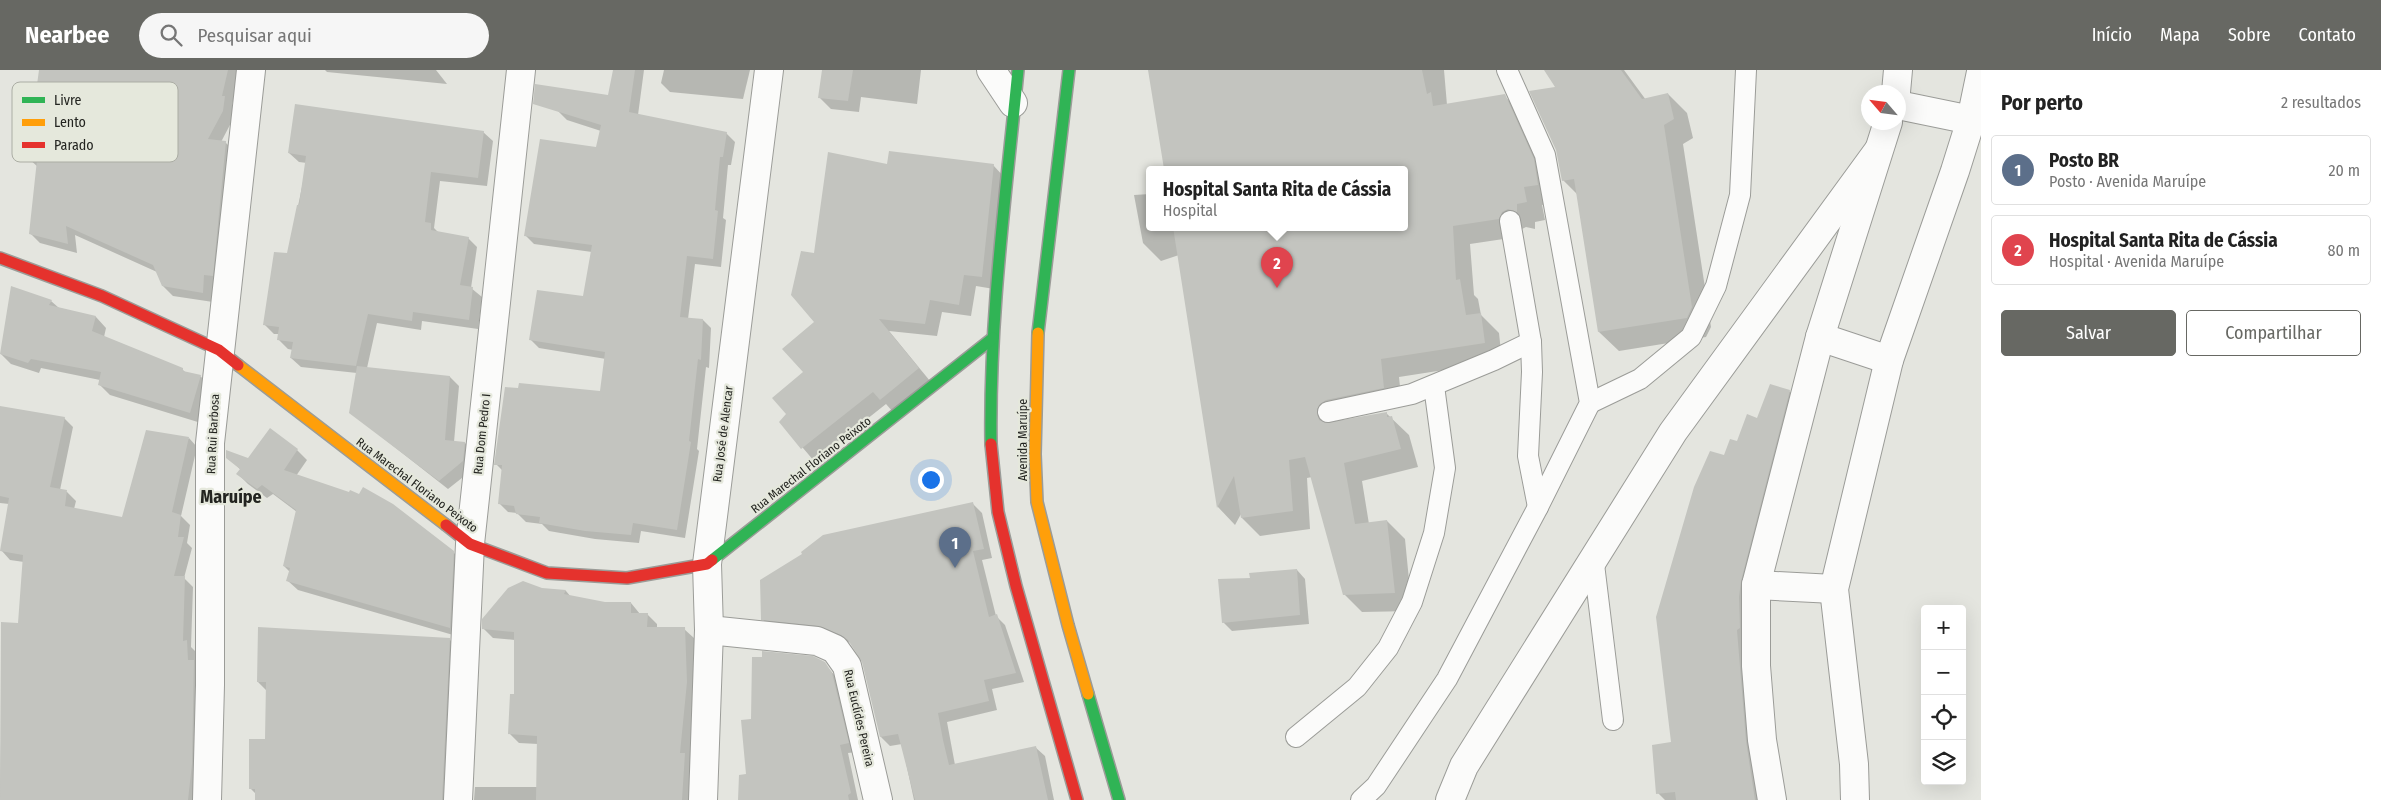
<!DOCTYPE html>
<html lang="pt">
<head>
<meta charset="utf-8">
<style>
  body { margin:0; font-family:"Fira Sans Condensed",sans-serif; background:#f6f6f6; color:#222 }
  .controls { position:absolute; right:15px; bottom:15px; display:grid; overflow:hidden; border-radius:5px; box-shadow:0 5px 20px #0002 }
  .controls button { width:45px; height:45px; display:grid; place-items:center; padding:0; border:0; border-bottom:1px solid #e0e0e0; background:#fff; color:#222; font:25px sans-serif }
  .compass { position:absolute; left:1861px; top:15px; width:45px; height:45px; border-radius:50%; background:#fff; box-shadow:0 5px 20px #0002; rotate:298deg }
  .you { position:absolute; left:930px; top:409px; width:18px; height:18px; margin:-12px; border:4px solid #fff; border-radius:50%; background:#1a73e8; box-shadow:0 0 0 8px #1a73e833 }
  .badge { display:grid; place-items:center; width:32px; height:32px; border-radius:50%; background:#676863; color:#fff; font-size:16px; font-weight:700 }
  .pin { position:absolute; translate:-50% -41px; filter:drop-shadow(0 1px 2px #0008) }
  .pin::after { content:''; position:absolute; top:26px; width:18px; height:15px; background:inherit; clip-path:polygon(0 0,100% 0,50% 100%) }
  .popup { position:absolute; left:1146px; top:96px; width:262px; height:65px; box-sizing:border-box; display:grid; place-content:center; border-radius:5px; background:#fff; filter:drop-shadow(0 1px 4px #0005); font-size:16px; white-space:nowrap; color:#767676 }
  .popup b { font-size:19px; color:#222 }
  .popup::after { content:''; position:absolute; left:50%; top:100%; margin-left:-10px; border:10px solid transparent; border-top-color:#fff }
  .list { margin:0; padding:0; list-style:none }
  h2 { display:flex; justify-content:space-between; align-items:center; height:65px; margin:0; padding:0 20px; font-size:21px }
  h2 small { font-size:16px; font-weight:400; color:#767676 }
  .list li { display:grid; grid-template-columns:32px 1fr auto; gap:15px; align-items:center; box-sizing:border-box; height:70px; margin:0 10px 10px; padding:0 10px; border:1px solid #e0e0e0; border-radius:5px }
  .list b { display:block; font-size:19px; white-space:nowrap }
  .list p { margin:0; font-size:16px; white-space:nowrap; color:#767676 }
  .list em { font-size:16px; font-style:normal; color:#767676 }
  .actions { display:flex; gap:10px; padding:15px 20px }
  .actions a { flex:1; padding:11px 0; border:1px solid #676863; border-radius:5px; text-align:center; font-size:18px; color:#676863 }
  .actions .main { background:#676863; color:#fff }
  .icon { flex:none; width:28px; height:28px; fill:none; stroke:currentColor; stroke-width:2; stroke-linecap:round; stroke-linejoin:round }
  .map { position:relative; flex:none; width:1981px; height:730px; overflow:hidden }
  header { display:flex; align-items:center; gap:30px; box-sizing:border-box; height:70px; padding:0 25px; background:#676863; color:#fff }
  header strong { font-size:24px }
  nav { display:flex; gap:28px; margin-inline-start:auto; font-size:18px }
  .search { width:350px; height:45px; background:#f6f6f6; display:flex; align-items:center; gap:12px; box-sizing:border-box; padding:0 18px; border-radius:28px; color:#767676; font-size:19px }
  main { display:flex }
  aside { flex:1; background:#fff }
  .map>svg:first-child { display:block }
  .shadow { fill:#0003 }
  .building { fill:#c3c4bf }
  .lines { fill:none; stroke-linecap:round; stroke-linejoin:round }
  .lane-casing { stroke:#9b9c98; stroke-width:22 }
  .street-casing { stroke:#9b9c98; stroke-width:30 }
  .fast-casing { stroke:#9b9c98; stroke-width:14 }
  .slow-casing { stroke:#9b9c98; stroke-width:14 }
  .jam-casing { stroke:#9b9c98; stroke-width:14 }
  .lane { stroke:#fbfbfa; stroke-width:20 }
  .street { stroke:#fbfbfa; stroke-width:28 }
  .fast { stroke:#30b455; stroke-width:11 }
  .slow { stroke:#ff9f0a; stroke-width:11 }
  .jam { stroke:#e5322d; stroke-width:11 }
  .labels { text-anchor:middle; stroke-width:4.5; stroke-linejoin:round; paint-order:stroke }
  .street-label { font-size:12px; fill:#232420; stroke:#e5e8dc }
  .district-label { font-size:18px; font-weight:bold; fill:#232420; stroke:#e5e8dc }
  .key { fill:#e5e8dc; stroke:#abada4; stroke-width:1 }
  .key-label { font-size:14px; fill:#232420 }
</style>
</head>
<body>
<header>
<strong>Nearbee</strong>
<div class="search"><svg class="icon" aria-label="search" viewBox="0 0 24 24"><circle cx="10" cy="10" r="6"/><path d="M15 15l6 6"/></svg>Pesquisar aqui</div>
<nav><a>Início</a><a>Mapa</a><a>Sobre</a><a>Contato</a></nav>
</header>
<main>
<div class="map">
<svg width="1981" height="730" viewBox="0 0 1981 730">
  <rect width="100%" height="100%" fill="#e4e5df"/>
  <g class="shadow">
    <path d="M 42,0 L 241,0 L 232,35 L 234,37 L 232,51 L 221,72 L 225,72 L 235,82 L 213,232 L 173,226 L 163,216 L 157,202 L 75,165 L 77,183 L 40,173 L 30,163 L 38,97 L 28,88 Z"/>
    <path d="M 325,0 L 436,0 L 447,14 L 327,2 Z"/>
    <path d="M 615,0 L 644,0 L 638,45 L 726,63 L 735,72 L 731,95 L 728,95 L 723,148 L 726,150 L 721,197 L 695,194 L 688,249 L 703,250 L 711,258 L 709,298 L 706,297 L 697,379 L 699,381 L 685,468 L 641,461 L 639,473 L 595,469 L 549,461 L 542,454 L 526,452 L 517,443 L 508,442 L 500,434 L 503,401 L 496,394 L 601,322 L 606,289 L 539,278 L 530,269 L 584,227 L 592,182 L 534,174 L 526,166 L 597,78 L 601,61 L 567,50 L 558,41 L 609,27 Z"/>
    <path d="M 664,0 L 750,0 L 743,29 L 670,22 L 661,13 Z"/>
    <path d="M 823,0 L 921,0 L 917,34 L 861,27 L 859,42 L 831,39 L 820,28 Z"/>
    <path d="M 1150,0 L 1444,0 L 1447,35 L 1504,26 L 1523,44 L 1556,133 L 1542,135 L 1545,150 L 1535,152 L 1535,159 L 1526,157 L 1520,160 L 1517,167 L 1470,174 L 1474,225 L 1478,229 L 1481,245 L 1499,263 L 1502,291 L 1399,307 L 1402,336 L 1344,348 L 1340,352 L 1386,343 L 1409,365 L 1418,397 L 1362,411 L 1369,454 L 1387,451 L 1405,469 L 1412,541 L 1362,542 L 1344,524 L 1312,407 L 1307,408 L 1310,459 L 1260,466 L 1242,448 L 1241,444 L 1235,455 L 1218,437 L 1179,185 L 1161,191 L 1143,173 L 1134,125 L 1150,124 L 1150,157 L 1404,157 L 1404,99 L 1165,99 Z"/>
    <path d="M 1545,0 L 1624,0 L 1646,30 L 1668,24 L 1687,43 L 1693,68 L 1683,74 L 1711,257 L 1706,267 L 1619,281 L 1599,262 L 1578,125 L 1563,110 L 1557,18 Z"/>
    <path d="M 483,62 L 493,71 L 487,116 L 440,111 L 434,158 L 439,163 L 468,168 L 477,177 L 471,218 L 482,227 L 478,259 L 422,251 L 421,260 L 377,253 L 367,298 L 450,307 L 459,316 L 454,372 L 465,373 L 474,382 L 472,400 L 448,419 L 350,342 L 357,303 L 301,297 L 291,288 L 293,280 L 288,279 L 279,270 L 279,264 L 274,264 L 264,254 L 288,184 L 307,93 L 299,92 L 289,83 Z"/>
    <path d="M 888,95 L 993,95 L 1005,108 L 994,219 L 976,216 L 971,246 L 942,242 L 937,266 L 889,261 L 930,311 L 893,342 L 886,334 L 814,391 L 781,352 L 787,344 L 805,302 L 816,252 L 815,184 Z"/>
    <path d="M 51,231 L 59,238 L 96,247 L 106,258 L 104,267 L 182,299 L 186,303 L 200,306 L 211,316 L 201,353 L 110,325 L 99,314 L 100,310 L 41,298 L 39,303 L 11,294 L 1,284 Z"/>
    <path d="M 1789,321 L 1805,337 L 1756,527 L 1767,730 L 1665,730 L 1658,723 L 1672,673 L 1725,387 L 1758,350 Z"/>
    <path d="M 0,337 L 64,348 L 73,357 L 60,420 L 67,422 L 76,431 L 74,439 L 123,448 L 189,368 L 197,377 L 181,446 L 190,455 L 187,473 L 192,478 L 184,508 L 193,517 L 191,577 L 195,581 L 196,593 L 203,600 L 198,730 L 0,730 L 3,553 L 19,554 L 24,492 L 10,490 L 2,481 L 9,434 L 0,433 Z"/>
    <path d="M 297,380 L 307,390 L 296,406 L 453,482 L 463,492 L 460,567 L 298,520 L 288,511 L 290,502 L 284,496 L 297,442 L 273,424 L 267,428 L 248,414 L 238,404 L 241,400 L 227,387 L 249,390 Z"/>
    <path d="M 972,433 L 982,443 L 992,488 L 982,490 L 996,546 L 1005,555 L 1024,612 L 992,619 L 997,640 L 947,652 L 955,695 L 1035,677 L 1045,686 L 1054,730 L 914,730 L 902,674 L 890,676 L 881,667 L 863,592 L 851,573 L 829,564 L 772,558 L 762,549 Z"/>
    <path d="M 1297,500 L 1305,509 L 1309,554 L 1232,561 L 1223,552 L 1252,509 Z"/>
    <path d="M 541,519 L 566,521 L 571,527 L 605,533 L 631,533 L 640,544 L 647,544 L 657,554 L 657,558 L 684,559 L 694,568 L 696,622 L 690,689 L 694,694 L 691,730 L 474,730 L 475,717 L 537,717 L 538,674 L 519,673 L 510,664 L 516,626 L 515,570 L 493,568 L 483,558 Z"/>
    <path d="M 449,569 L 459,579 L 452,730 L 255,730 L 256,724 L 251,719 L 267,671 L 267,621 L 258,612 Z"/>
    <path d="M 824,593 L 841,613 L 857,682 L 848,683 L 858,730 L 739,730 L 747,705 L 753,650 Z"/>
  </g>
  <g class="building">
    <path d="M 39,0 L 228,0 L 222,26 L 225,26 L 223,41 L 208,69 L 226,71 L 213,206 L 204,205 L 203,223 L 162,216 L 153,195 L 66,156 L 68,174 L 29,164 L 37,90 L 27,88 Z"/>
    <path d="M 613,0 L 635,0 L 629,42 L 727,62 L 723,87 L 720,87 L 715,140 L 718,141 L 713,189 L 687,186 L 680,247 L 703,249 L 701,290 L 698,289 L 689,371 L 691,372 L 677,460 L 633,453 L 631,465 L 585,461 L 539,453 L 540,447 L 516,444 L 514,436 L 498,434 L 502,395 L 494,395 L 505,317 L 518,318 L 519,313 L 600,321 L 605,282 L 529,270 L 537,220 L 583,226 L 592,175 L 524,166 L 540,69 L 596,77 L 601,55 L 533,34 L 535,14 L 608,25 Z"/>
    <path d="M 822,0 L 853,0 L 848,31 L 818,28 Z"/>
    <path d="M 1148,0 L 1422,0 L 1427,24 L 1431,22 L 1433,36 L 1505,24 L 1534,89 L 1538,115 L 1524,117 L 1527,132 L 1517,134 L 1517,142 L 1508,139 L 1502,142 L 1499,149 L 1453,156 L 1456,210 L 1460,209 L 1466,245 L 1481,243 L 1485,273 L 1381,289 L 1384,318 L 1326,330 L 1320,334 L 1317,339 L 1319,350 L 1325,353 L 1387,342 L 1387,347 L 1392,346 L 1401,379 L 1344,393 L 1355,454 L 1387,450 L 1395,523 L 1343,525 L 1305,387 L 1289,390 L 1293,441 L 1241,448 L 1234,406 L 1217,438 L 1173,157 L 1404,157 L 1404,99 L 1164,99 Z"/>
    <path d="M 1544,0 L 1621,0 L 1642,29 L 1668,23 L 1674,49 L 1664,55 L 1692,237 L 1687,248 L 1598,262 L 1574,109 L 1562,111 L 1556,80 L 1529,21 L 1555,17 Z"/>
    <path d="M 295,34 L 484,61 L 478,108 L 431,102 L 425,152 L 431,153 L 431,160 L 469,167 L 460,215 L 473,217 L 469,250 L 413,242 L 412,251 L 368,244 L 356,296 L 290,288 L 293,272 L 277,270 L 279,257 L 263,255 L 274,182 L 287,183 L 297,135 L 299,135 L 306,86 L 288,83 Z"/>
    <path d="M 889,81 L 994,94 L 982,207 L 964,205 L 959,235 L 930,230 L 925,254 L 879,249 L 919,298 L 880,330 L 873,322 L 801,379 L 779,352 L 786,344 L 772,328 L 803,302 L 782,279 L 814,252 L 791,225 L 801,181 L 814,183 L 828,82 L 887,94 Z"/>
    <path d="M 11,216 L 52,230 L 49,235 L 96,246 L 92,261 L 183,298 L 183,301 L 201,305 L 190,343 L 98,315 L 101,302 L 31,289 L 28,293 L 0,284 Z"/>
    <path d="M 357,296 L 450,306 L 445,370 L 465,372 L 463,391 L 439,411 L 349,343 Z"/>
    <path d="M 1770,314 L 1790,320 L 1741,511 L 1739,527 L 1740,558 L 1737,560 L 1746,671 L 1755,730 L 1676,730 L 1675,722 L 1656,724 L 1652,675 L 1671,672 L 1656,547 L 1694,417 L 1710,381 L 1724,385 L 1730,369 L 1737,371 L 1747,344 L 1757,348 Z"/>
    <path d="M 0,336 L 65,347 L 50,417 L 67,420 L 65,436 L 122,447 L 146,360 L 189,367 L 172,442 L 181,445 L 178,467 L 184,467 L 174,506 L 185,506 L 183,571 L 187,570 L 188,590 L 194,590 L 192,694 L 188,730 L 0,730 L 1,552 L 18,553 L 23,485 L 0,481 L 9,428 L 0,426 Z"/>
    <path d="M 270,358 L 298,379 L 284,400 L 349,422 L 350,420 L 359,424 L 363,417 L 393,434 L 454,481 L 450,558 L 286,511 L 290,498 L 283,496 L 296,440 L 262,415 L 257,419 L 236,404 L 240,399 L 226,388 L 226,380 L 248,388 Z"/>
    <path d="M 973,432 L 984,479 L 973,481 L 989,547 L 997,544 L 1016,603 L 984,610 L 989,631 L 938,643 L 943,670 L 949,695 L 1036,676 L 1048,730 L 915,730 L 898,664 L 880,667 L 862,592 L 848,570 L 841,565 L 819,556 L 761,550 L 760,510 L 802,484 L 801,482 L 823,465 Z"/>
    <path d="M 1297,499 L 1300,545 L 1222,553 L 1218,509 L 1250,508 L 1249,503 Z"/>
    <path d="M 523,511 L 542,518 L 566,520 L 564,524 L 605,532 L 631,532 L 631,543 L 648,543 L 647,557 L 685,557 L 687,612 L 680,683 L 685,683 L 682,730 L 536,730 L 537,666 L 508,664 L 510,624 L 514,624 L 514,562 L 482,559 L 482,549 L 508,518 Z"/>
    <path d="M 258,557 L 450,568 L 442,730 L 255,730 L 255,719 L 249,719 L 249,669 L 265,669 L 266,612 L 257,612 Z"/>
    <path d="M 762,581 L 813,586 L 825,592 L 832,603 L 849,673 L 840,675 L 851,723 L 848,725 L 849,730 L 738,730 L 739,705 L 746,704 L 741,650 L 751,649 L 752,587 L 762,587 Z"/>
  </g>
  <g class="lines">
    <defs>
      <g id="lane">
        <path d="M 1510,151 L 1531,272 L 1532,302 L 1528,386 L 1538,437"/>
        <path d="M 1590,333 L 1640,309 L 1691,267 L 1716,216 L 1740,125 L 1746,0"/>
        <path d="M 1328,342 L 1412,324 L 1494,290 L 1531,272"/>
        <path d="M 1593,486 L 1613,650"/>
        <path d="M 1296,667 L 1357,617 L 1388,578 L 1412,532 L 1434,463 L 1445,398 L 1434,316"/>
        <path d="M 1361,730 L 1376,716 L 1447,609 L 1538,437 L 1590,333 L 1545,85 L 1507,0"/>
      </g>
      <g id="street">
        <path d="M 991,0 L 1013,33"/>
        <path d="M 1896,22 L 1898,0"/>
        <path d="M 1898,35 L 1971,50"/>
        <path d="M 1820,267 L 1889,290"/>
        <path d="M 1756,515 L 1834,519"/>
        <path d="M 709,560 L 817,571 L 835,579 L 847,596 L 878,730"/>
        <path d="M 207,730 L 210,615 L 210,373 L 251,0"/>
        <path d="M 458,730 L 470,474 L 521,0"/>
        <path d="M 703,730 L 709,560 L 707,494 L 769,0"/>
        <path d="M 1450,730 L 1464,696 L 1673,362 L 1878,81"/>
        <path d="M 1772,730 L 1762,670 L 1756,596 L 1756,515 L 1820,267 L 1888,52"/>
        <path d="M 1855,730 L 1854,694 L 1834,519 L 1889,290 L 1955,101 L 1971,50 L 1981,2"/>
      </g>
      <g id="fast">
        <path d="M 1038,263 L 1069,0"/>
        <path d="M 991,374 C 989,249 1006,124 1018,0"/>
        <path d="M 712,490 L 993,268"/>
        <path d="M 1088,624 L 1119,730"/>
      </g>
      <g id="slow">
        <path d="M 1038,263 L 1035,384 L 1037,432 L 1068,555 L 1088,624"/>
        <path d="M 238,295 L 446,455"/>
      </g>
      <g id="jam">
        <path d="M 0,188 L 102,226 L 219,280 L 238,295"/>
        <path d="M 991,374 L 998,442 L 1016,516 L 1077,730"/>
        <path d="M 446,455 L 470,474 L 547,503 L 627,508 L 707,494 L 712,490"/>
      </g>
    </defs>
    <use href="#lane" class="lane-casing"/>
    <use href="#street" class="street-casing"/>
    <use href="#fast" class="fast-casing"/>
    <use href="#slow" class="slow-casing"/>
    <use href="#jam" class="jam-casing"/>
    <use href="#lane" class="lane"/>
    <use href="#street" class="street"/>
    <use href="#fast" class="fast"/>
    <use href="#slow" class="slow"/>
    <use href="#jam" class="jam"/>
  </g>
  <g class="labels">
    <g class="street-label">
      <text transform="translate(213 364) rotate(-87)" y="4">Rua Rui Barbosa</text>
      <text transform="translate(482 364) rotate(-84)" y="4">Rua Dom Pedro I</text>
      <text transform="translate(723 364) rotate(-83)" y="4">Rua José de Alencar</text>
      <text transform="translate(1023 370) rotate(-90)" y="4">Avenida Maruípe</text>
      <text transform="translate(811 395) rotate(-38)" y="4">Rua Marechal Floriano Peixoto</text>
      <text transform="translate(417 415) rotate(37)" y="4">Rua Marechal Floriano Peixoto</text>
      <text transform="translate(859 648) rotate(77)" y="4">Rua Euclídes Pereira</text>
    </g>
    <g class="district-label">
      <text x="231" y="433">Maruípe</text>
    </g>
  </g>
  <rect x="12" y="12" width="166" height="80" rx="8" class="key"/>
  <rect x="22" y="27" width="23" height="6" fill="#30b455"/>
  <rect x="22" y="49" width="23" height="7" fill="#ff9f0a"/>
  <rect x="22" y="72" width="23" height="6" fill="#e5322d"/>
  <g class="key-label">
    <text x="54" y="35">Livre</text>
    <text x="54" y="57">Lento</text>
    <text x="54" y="80">Parado</text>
  </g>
</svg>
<div class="controls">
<button>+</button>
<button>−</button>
<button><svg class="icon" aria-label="locate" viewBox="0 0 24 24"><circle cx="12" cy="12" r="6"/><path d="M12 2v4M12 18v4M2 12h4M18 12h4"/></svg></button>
<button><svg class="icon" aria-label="layers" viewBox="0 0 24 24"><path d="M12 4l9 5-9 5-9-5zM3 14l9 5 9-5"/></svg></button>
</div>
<svg class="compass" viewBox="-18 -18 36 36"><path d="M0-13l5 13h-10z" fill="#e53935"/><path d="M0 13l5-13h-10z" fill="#767676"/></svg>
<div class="you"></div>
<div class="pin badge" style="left:955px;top:498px;background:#5c6f8a">1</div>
<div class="pin badge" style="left:1277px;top:218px;background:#e0444e">2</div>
<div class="popup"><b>Hospital Santa Rita de Cássia</b>Hospital</div>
</div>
<aside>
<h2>Por perto<small>2 resultados</small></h2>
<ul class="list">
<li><span class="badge" style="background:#5c6f8a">1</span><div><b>Posto BR</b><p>Posto · Avenida Maruípe</p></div><em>20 m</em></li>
<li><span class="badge" style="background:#e0444e">2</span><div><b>Hospital Santa Rita de Cássia</b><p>Hospital · Avenida Maruípe</p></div><em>80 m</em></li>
</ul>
<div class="actions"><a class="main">Salvar</a><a>Compartilhar</a></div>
</aside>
</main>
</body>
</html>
